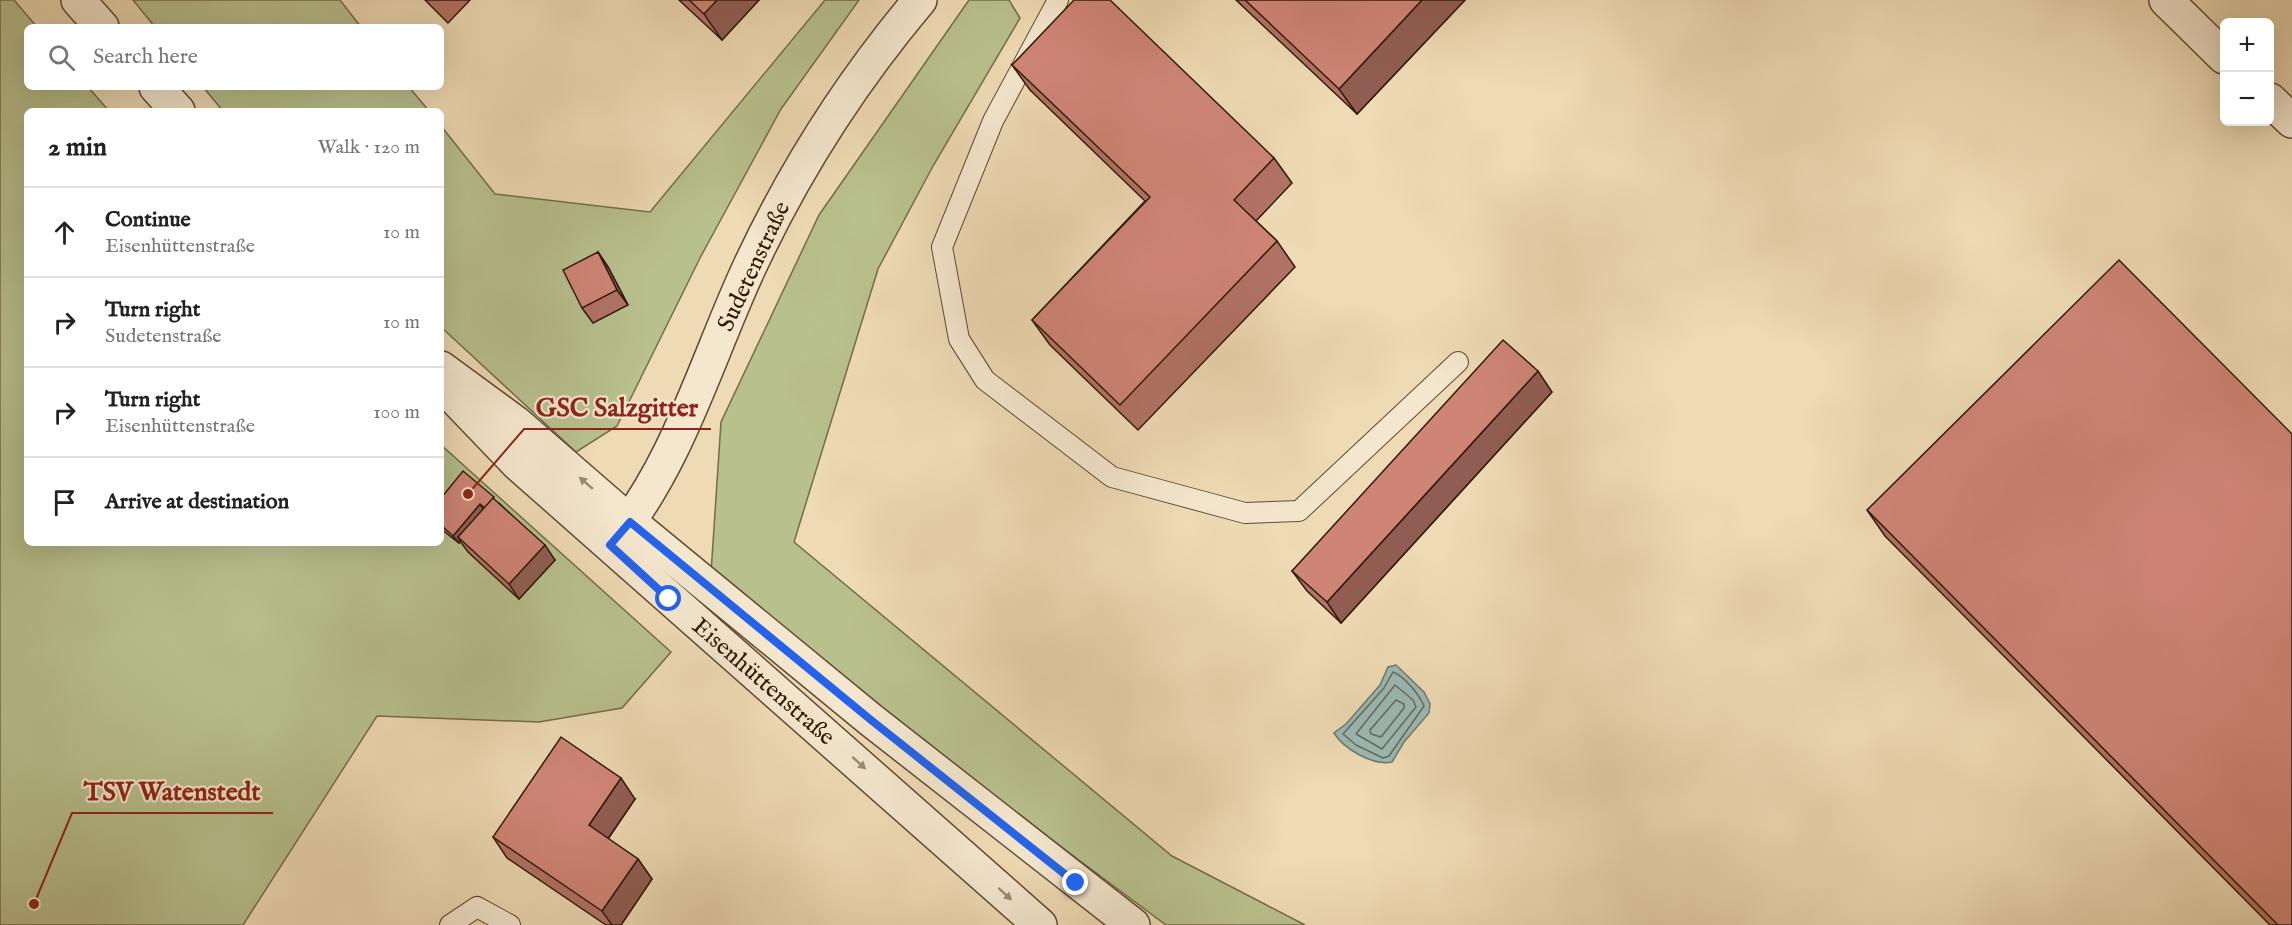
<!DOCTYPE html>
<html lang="en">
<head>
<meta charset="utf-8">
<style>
  body { margin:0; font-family:"IM FELL English",serif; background:#f6f6f6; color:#222 }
  .controls { position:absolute; right:18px; top:18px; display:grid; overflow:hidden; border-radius:9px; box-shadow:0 6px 24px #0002 }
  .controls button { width:54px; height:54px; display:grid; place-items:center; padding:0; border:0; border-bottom:2px solid #e0e0e0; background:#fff; color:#222; font:30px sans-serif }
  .stop { position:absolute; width:18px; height:18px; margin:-14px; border:4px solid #2563eb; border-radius:50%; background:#fff }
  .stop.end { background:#2563eb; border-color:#fff; box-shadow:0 2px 6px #0008 }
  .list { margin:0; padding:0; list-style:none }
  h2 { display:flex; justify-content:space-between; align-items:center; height:78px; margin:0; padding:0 24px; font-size:26px }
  h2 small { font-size:20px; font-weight:400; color:#767676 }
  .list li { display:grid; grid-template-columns:39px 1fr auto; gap:18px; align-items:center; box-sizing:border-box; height:90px; padding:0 24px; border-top:2px solid #e0e0e0 }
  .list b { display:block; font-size:22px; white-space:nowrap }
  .list p { margin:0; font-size:20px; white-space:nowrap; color:#767676 }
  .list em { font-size:20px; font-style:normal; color:#767676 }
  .icon { flex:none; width:33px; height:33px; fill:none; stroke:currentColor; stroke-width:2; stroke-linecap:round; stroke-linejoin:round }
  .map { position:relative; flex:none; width:2292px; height:925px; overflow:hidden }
  .search { position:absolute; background:#fff; box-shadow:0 6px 24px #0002; left:24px; top:24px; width:420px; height:66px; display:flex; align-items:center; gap:15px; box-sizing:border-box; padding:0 21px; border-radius:9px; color:#767676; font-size:22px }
  .panel { position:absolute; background:#fff; box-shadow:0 6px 24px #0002; left:24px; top:108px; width:420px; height:438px; border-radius:9px }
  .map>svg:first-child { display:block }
  .green { fill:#b8c08e; stroke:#746c4b; stroke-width:1.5 }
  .water { fill:#9bb9b4; stroke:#71796f; stroke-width:1.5 }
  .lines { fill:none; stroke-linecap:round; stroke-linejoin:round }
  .shore { stroke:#66695e; stroke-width:1.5 }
  .service-casing { stroke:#604933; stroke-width:22 }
  .minor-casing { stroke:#604933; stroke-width:36 }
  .tertiary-casing { stroke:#604933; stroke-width:36 }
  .service { stroke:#f4e7ce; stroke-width:20 }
  .minor { stroke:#f4e7ce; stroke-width:33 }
  .tertiary { stroke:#f4e7ce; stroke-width:33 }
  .wall { fill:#b27265; stroke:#311908; stroke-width:1.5 }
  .shaded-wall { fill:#915d53; stroke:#311908; stroke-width:1.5 }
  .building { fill:#cf8576; stroke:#311908; stroke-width:1.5 }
  .oneway { fill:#9c8a75 }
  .route { stroke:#2563eb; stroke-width:8 }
  .labels { text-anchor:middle; stroke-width:4.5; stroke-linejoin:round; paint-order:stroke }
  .street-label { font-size:24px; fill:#311908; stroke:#f4e7ce }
  .leader { fill:none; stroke:#8f2418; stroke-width:2 }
  .callout-dot { fill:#8f2418; stroke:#f4e7ce; stroke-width:2 }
  .callout-label { font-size:26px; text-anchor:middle; font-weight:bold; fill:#8f2418; stroke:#f4e7ce; stroke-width:4.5; stroke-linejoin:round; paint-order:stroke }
</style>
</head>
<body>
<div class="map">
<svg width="2292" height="925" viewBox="0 0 2292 925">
  <rect width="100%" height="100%" fill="#eedab4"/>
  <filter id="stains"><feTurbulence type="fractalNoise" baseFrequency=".00333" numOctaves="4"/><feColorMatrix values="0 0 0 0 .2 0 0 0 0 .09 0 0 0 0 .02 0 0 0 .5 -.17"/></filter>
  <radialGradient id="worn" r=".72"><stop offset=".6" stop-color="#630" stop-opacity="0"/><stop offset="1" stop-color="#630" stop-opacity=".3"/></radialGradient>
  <g class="green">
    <path d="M 0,0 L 14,0 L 37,27 L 27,27 L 27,87 L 88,87 L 109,111 L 27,111 L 27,543 L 441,543 L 441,445 L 671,652 L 622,708 L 539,722 L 377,716 L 243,925 L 0,925 Z"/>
    <path d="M 133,0 L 340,0 L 361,27 L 155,27 Z"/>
    <path d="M 825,0 L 859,0 L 781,109 L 701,256 L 617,426 L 576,452 L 441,327 L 441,126 L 495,194 L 650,212 Z"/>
    <path d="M 969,0 L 1009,0 L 1020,18 L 933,166 L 878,269 L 794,542 L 1172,856 L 1305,925 L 1166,925 L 800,652 L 711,573 L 721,422 L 819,215 Z"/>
    <path d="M 203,87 L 409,87 L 429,111 L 223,111 Z"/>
  </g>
  <path class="water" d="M 1396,665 L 1424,692 L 1430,704 L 1429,713 L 1404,742 L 1392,762 C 1373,766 1344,749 1334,733 L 1346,724 L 1380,685 L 1388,667 Z"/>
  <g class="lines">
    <g class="shore">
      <path d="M 1393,672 C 1404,676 1419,694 1424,706 L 1389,756 L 1383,758 L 1356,745 L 1343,734 L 1384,688 Z"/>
      <path d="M 1395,685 L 1413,700 L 1416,707 L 1382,749 L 1356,734 Z"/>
      <path d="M 1396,700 L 1404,704 L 1404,708 L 1381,737 L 1371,734 L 1370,730 Z"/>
    </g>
    <defs>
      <g id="service">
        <path d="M 1058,0 L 993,121 L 942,247 L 959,339 L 985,380 L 1112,477 L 1245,513 L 1299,511 L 1458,362"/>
        <path d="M 450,925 L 477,907 L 510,925"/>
      </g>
      <g id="minor">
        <path d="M 2166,0 L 2224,57"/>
        <path d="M 2270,100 L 2292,121"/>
        <path d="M 611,544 C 677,468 707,358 749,268 C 794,171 851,82 920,0"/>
      </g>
      <g id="tertiary">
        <path d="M 78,0 L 102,27"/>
        <path d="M 156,87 L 178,111"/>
        <path d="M 441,368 L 516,423 L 630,522 L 871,720 L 1133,925"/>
        <path d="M 448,391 L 518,464 L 1040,925"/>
      </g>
    </defs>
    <use href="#service" class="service-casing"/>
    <use href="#minor" class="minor-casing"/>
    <use href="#tertiary" class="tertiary-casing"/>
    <use href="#service" class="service"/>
    <use href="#minor" class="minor"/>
    <use href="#tertiary" class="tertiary"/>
  </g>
  <g class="wall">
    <path d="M 425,0 L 470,0 L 448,23 Z"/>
    <path d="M 679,0 L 759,0 L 722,40 Z"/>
    <path d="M 1236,0 L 1465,0 L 1357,114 Z"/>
    <path d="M 1012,65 L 1274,158 L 1292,183 L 1256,221 L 1277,241 L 1295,267 L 1138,430 L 1050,345 L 1032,320 L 1145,201 L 1030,90 Z"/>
    <path d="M 598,252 L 608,267 L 628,305 L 593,323 L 582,308 Z"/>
    <path d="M 1552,392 L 1341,623 L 1307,591 L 1292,571 Z"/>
    <path d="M 441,498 L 499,503 L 555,560 L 519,599 L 468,552 L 460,541 L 459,543 L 441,529 Z"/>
    <path d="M 1867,510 L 2292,925 L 2270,925 L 1885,536 Z"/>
    <path d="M 635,799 L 608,839 L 638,859 L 652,879 L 621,925 L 606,925 L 507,858 L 493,837 Z"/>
  </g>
  <g class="shaded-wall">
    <path d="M 717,0 L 759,0 L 722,40 L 704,14 Z"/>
    <path d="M 1422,0 L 1465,0 L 1357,114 L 1339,89 Z"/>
    <path d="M 598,252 L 608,267 L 628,305 L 617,290 Z"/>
    <path d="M 1538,371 L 1552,392 L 1341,623 L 1327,602 Z"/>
    <path d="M 480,504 L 485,512 L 458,537 L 460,541 L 459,543 L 453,536 Z"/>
    <path d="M 545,545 L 555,560 L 519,599 L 509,584 Z"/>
    <path d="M 621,778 L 635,799 L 603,846 L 589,825 Z"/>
    <path d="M 638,859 L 652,879 L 621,925 L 612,925 L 602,911 Z"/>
  </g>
  <g class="building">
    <path d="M 689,0 L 717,0 L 704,14 Z"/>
    <path d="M 1074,0 L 1110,0 L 1274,158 L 1234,200 L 1277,241 L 1120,405 L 1032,320 L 1150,197 L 1012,65 Z"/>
    <path d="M 1245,0 L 1422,0 L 1339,89 Z"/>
    <path d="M 598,252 L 617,290 L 582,308 L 563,270 Z"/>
    <path d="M 2119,260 L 2292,434 L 2292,925 L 2278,925 L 1867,510 Z"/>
    <path d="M 1503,340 L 1538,371 L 1327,602 L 1292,571 Z"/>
    <path d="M 463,471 L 494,497 L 485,508 L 480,504 L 453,536 L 441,525 L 441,498 Z"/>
    <path d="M 493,498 L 545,545 L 509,584 L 458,537 Z"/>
    <path d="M 561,737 L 621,778 L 589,825 L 638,859 L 602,911 L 493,837 Z"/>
  </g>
  <defs><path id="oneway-solid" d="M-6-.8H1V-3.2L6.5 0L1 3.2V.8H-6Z" transform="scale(1.5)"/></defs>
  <g class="oneway">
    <use href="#oneway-solid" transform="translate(586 483) rotate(-139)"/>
    <use href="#oneway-solid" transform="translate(859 763) rotate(42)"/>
    <use href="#oneway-solid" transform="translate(1005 894) rotate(42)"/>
  </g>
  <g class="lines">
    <path class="route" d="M 669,599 L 610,545 L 630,522 L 871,720 L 1076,883"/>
  </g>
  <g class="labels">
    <g class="street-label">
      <text transform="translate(753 266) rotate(-65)" y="8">Sudetenstraße</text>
      <text transform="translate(764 681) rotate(41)" y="8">Eisenhüttenstraße</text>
    </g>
  </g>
  <path class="leader" d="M468 494L524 429H711M34 904L72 813H273"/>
  <g class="callout-dot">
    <circle cx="468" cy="494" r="6"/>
    <circle cx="34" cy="904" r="6"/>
  </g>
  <g class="callout-label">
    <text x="617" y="416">GSC Salzgitter</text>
    <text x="172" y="800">TSV Watenstedt</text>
  </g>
  <rect width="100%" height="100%" filter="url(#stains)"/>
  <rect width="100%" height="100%" fill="url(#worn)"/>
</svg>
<div class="controls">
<button>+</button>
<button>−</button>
</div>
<div class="stop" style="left:669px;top:599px"></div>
<div class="stop end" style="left:1076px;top:883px"></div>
<div class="search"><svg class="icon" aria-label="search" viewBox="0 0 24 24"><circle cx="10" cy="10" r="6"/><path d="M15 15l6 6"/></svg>Search here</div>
<section class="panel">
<h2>2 min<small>Walk · 120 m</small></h2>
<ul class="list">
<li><svg class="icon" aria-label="ahead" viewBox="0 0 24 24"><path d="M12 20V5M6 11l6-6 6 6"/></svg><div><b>Continue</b><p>Eisenhüttenstraße</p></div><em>10 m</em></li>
<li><svg class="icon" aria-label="right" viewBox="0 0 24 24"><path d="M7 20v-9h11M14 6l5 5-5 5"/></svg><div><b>Turn right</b><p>Sudetenstraße</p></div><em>10 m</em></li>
<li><svg class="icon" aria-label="right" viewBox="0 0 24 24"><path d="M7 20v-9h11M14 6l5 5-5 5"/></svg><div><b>Turn right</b><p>Eisenhüttenstraße</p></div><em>100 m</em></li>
<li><svg class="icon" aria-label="arrive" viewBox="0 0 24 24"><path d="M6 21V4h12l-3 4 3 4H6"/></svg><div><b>Arrive at destination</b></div></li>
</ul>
</section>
</div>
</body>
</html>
